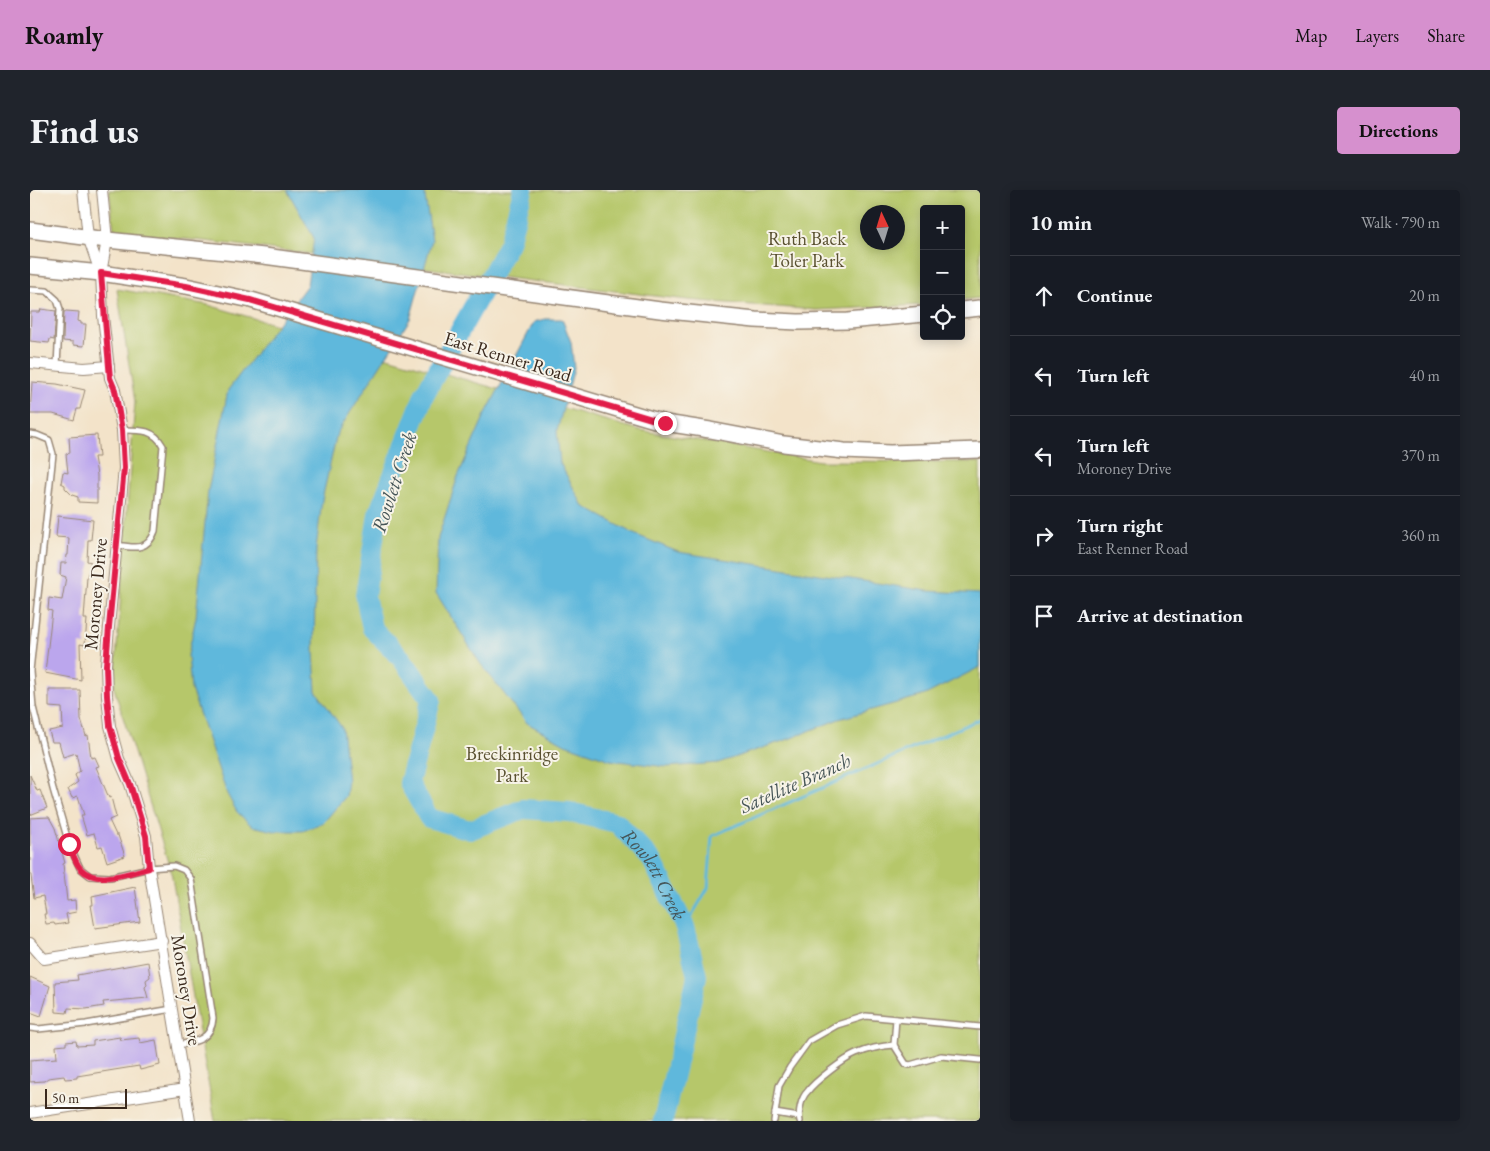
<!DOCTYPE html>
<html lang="en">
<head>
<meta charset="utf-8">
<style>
  body { margin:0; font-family:"EB Garamond",serif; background:#20242c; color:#f1f3f6 }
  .controls { position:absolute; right:15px; top:15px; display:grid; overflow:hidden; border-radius:5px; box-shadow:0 2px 12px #0003 }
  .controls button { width:45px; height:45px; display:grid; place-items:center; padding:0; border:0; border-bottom:1px solid #363941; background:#171b24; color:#f1f3f6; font:25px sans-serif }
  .compass { position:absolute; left:830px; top:15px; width:45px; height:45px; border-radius:50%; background:#171b24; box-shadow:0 2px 12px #0003; rotate:356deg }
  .scale { position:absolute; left:15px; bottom:12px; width:82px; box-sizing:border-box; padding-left:5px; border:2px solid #3b2a1e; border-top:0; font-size:14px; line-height:18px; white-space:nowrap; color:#3b2a1e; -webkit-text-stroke:4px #f7f3e8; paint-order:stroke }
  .stop { position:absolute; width:15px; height:15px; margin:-11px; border:4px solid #e11d48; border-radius:50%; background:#fff }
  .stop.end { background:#e11d48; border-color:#fff; box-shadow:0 1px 5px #0008 }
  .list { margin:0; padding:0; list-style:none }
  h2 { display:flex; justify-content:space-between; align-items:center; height:65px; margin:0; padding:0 20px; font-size:21px }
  h2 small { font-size:16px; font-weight:400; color:#9ea1a6 }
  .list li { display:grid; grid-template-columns:32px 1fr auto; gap:15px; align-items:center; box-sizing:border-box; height:80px; padding:0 20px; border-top:1px solid #363941 }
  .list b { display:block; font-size:19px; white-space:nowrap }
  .list p { margin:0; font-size:16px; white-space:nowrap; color:#9ea1a6 }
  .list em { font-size:16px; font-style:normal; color:#9ea1a6 }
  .icon { flex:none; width:28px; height:28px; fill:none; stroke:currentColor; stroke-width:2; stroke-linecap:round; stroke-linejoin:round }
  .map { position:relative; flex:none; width:950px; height:931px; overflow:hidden; border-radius:5px }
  header { display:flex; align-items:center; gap:30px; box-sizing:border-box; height:70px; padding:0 25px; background:#d690ce; color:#111 }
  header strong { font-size:24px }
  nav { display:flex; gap:28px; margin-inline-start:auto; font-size:18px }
  .intro { display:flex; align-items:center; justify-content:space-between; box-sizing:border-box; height:120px; padding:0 30px }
  h1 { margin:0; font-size:35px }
  .button { padding:12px 22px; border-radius:5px; background:#d690ce; color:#111; font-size:18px; font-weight:700 }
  main { display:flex; gap:30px; padding:0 30px }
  aside { flex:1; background:#171b24; border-radius:5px; box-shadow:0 2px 12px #0003 }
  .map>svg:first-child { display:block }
  .green { fill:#b6c76a; stroke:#787844; fill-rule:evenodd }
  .water { fill:#5fb8dc; stroke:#4d717d }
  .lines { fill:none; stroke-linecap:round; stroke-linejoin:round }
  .stream { stroke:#5fb8dc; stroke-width:3 }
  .river { stroke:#5fb8dc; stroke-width:20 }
  .building { fill:#bba6ed }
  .service-casing { stroke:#978674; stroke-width:8 }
  .minor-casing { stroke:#978674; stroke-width:12 }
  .secondary-casing { stroke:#978674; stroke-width:18 }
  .service { stroke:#fff; stroke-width:5 }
  .minor { stroke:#fff; stroke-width:10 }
  .secondary { stroke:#fff; stroke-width:15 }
  .route { stroke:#e11d48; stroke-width:6 }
  .labels { text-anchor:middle; stroke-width:4; stroke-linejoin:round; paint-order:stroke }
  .park-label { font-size:19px; fill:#5a5131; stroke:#f7f3e8 }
  .street-label { font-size:19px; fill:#3b2a1e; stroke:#f7f3e8 }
  .water-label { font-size:20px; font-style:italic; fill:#465557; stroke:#f7f3e8 }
</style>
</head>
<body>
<header>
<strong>Roamly</strong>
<nav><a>Map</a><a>Layers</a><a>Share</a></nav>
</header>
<div class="intro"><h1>Find us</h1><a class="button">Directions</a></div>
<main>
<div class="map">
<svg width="950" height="931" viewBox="0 0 950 931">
  <rect width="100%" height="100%" fill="#f7f3e8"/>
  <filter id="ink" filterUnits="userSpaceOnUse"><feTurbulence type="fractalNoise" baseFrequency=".02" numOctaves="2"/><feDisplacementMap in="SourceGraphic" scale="10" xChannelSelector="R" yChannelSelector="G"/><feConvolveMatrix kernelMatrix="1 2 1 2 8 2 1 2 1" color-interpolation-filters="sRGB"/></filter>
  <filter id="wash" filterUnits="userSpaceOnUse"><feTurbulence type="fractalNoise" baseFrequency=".0096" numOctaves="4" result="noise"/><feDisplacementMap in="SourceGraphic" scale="20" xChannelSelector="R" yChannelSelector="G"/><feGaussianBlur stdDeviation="1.12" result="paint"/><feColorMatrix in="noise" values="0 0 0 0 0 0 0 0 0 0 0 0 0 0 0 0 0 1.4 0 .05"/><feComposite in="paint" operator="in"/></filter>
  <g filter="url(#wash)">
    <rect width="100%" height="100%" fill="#f3e3c9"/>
    <g class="green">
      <path d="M 79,0 L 950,0 L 950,108 L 931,110 L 931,19 L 894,19 L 894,115 L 786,120 L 658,110 L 175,51 L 90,43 L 84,40 ZM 838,22 L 868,22 L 868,52 L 838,52 Z"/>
      <path d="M 87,99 L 178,115 L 609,240 L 790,271 L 950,272 L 950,931 L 185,931 L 141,682 L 84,498 L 105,212 Z"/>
    </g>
    <g class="water">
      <path d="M 257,0 L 394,0 L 402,50 L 380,129 L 307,243 L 292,310 L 286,359 L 284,460 L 286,501 L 312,538 L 318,591 L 316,606 L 294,632 L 273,641 L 244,641 L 222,636 L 207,622 L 197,604 L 161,499 L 158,465 L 166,427 L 178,301 L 198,200 L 277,95 L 284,48 Z"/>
      <path d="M 515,129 L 532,129 L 541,152 L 544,178 L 527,241 L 530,273 L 553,316 L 604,344 L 648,362 L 898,401 L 950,404 L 950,477 L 895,505 L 809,529 L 759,549 L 688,573 L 637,577 L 580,570 L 535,554 L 497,533 L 450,473 L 406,403 L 408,348 L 428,286 L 454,227 L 504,132 Z"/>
    </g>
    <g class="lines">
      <path class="stream" d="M 655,737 L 678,698 L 682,646 L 950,529"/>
      <path class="river" id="s1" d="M 493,0 L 479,53 L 394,205 L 348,324 L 335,406 L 342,438 L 372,469 L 401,510 L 379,593 L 399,628 L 440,640 L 493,619 L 539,622 L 587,633 L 622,670 L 655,737 L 667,786 L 633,931"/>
    </g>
    <g id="blocks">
      <g class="building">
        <path d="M 11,119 L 26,121 L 24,150 L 20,149 L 19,153 L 0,151 L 1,122 L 10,122 Z"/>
        <path d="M 36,121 L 49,122 L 48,131 L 51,132 L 51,134 L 56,134 L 54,156 L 43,155 L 43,152 L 33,151 L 34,122 Z"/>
        <path d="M 2,192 L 27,194 L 55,200 L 50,219 L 47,219 L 44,230 L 23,224 L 0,224 Z"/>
        <path d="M 67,245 L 69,267 L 64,267 L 67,285 L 67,313 L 48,312 L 48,307 L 42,305 L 35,298 L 35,295 L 31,293 L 33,282 L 38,283 L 36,264 L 40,263 L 39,247 Z"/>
        <path d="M 28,326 L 63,330 L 61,350 L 58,350 L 57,371 L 61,372 L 57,387 L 54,429 L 57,429 L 55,455 L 50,454 L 51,490 L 15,483 L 22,421 L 18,420 L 19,408 L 32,410 L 36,387 L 30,385 L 31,373 L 36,373 L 37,365 L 38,365 L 39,348 L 26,347 Z"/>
        <path d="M 19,500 L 50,500 L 51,529 L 56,546 L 58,545 L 61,568 L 65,567 L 69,576 L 66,577 L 79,608 L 81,607 L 86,627 L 79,630 L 86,645 L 88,645 L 95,666 L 77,672 L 72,656 L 68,657 L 64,643 L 57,645 L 51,625 L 54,625 L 48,606 L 42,608 L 38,599 L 48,592 L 45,585 L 50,581 L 46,563 L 33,567 L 29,552 L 22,552 L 19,541 L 33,538 L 32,518 L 19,517 Z"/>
        <path d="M 0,585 L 7,601 L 10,600 L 17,618 L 0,625 Z"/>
        <path d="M 19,627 L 25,638 L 35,673 L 33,674 L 37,711 L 45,710 L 46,722 L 36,724 L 38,733 L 25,735 L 24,733 L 16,734 L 14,724 L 16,724 L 13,706 L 4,708 L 0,679 L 0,628 Z"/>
        <path d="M 105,697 L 110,732 L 65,738 L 61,715 L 63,715 L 62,706 Z"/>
        <path d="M 118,772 L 120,787 L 116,790 L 117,795 L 115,797 L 118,808 L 73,812 L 74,816 L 56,819 L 38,818 L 37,823 L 26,822 L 25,792 L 48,790 L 47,785 Z"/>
        <path d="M 0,787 L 20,796 L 11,826 L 0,822 Z"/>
        <path d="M 90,847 L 91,850 L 109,848 L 110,853 L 126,850 L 130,875 L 110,880 L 109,876 L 47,886 L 47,888 L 35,889 L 34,886 L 18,888 L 14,891 L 0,892 L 0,870 L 27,868 L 26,856 L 36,855 L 36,852 L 46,851 L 47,856 L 63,855 L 63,851 Z"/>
      </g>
    </g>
  </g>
  <g filter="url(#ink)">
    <use href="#blocks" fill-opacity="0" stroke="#978674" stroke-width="1"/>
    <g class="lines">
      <defs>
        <g id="service">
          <path d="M 0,100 L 17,101 L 27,110 L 30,119 L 27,175"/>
          <path d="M 0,244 L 7,245 L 19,250 L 23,264 L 0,481 L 3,517 L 23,599 L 39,654 L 50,678 L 60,686 L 80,687 L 119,678 L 144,676 L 154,680 L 161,689 L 183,828 C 182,849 166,852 148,855"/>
          <path d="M 87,355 C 104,358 118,361 125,341 L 133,256 C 124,239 110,240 92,240"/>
          <path d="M 0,838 L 8,839 L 56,834 L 142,819"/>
          <path d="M 864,855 L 866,829"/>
          <path d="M 745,923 L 769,927"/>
          <path d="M 744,931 L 749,896 L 760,877 L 779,851 L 807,835 L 836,826 L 950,837"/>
          <path d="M 770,931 C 768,923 771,908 777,902 C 785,891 814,869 826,864 C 838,859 851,856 864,855 L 876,874 L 880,875 L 911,866 L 950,870"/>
        </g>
        <g id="minor">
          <path d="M 53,0 L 58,47 L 70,82"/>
          <path d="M 72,0 L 77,50 L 71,83 L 73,126 L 80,188 L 85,200 L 92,240 L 94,278 L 79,437 L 76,475 L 77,506 L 80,536 L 89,569 L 100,594 L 116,646 L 119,678 L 160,931"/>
          <path d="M 0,173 L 54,178 L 79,176"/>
          <path d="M 0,753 L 14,769 L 132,751"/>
          <path d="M 0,923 L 155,899"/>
        </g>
        <g id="secondary">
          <path d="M 0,40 L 77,50 L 234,66 L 630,120 L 725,130 L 768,132 L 818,131 L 894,124"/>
          <path d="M 0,76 L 71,83 L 156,96 L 221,110 L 635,233 L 680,240 L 754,254 L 814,261 L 860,263 L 950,260"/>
          <path d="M 931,120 L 950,118"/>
        </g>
      </defs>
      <use href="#service" class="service-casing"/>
      <use href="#minor" class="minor-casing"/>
      <use href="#secondary" class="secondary-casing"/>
      <use href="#service" class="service"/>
      <use href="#minor" class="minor"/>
      <use href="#secondary" class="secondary"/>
    </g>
  </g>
  <g class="lines" filter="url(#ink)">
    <path class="route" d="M 39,654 C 42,661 45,673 51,679 C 67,696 99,683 119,678 L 116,646 L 100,594 L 89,568 L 80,536 L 77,506 L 76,475 L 79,437 L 94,278 L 92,240 L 85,200 L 80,188 L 71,83 L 156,96 L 220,110 L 635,233"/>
  </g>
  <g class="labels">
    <g class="park-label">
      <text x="777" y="55">Ruth Back<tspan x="777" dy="22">Toler Park</tspan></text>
      <text x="482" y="570">Breckinridge<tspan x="482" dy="22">Park</tspan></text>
    </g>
    <g class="street-label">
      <text transform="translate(478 166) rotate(17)" y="7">East Renner Road</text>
      <text transform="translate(65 404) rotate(-85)" y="7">Moroney Drive</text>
      <text transform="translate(157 800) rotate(81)" y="7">Moroney Drive</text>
    </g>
    <g class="water-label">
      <text transform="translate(364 292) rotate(-72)" y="7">Rowlett Creek</text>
      <text transform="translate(765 593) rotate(-24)" y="7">Satellite Branch</text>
      <text dy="7" stroke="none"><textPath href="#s1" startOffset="951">Rowlett Creek</textPath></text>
    </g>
  </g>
</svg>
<div class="controls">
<button>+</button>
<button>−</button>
<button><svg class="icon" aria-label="locate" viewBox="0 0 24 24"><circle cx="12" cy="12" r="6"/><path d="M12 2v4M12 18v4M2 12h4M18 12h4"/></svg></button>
</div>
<svg class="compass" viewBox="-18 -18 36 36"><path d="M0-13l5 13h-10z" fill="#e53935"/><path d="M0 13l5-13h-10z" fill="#9ea1a6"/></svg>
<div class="scale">50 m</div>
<div class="stop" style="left:39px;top:654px"></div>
<div class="stop end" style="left:635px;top:233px"></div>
</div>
<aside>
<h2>10 min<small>Walk · 790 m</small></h2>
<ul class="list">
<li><svg class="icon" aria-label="ahead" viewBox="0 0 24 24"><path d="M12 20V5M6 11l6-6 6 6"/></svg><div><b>Continue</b></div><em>20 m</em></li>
<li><svg class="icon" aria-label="left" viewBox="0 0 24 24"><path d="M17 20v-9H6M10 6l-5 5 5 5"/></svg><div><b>Turn left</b></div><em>40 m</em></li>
<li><svg class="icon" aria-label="left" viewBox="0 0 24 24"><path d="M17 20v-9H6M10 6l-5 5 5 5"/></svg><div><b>Turn left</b><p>Moroney Drive</p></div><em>370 m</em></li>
<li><svg class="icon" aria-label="right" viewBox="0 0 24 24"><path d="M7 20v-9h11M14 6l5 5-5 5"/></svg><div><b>Turn right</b><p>East Renner Road</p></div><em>360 m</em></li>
<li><svg class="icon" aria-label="arrive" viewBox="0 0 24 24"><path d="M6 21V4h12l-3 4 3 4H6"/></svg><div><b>Arrive at destination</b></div></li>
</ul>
</aside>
</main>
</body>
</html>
